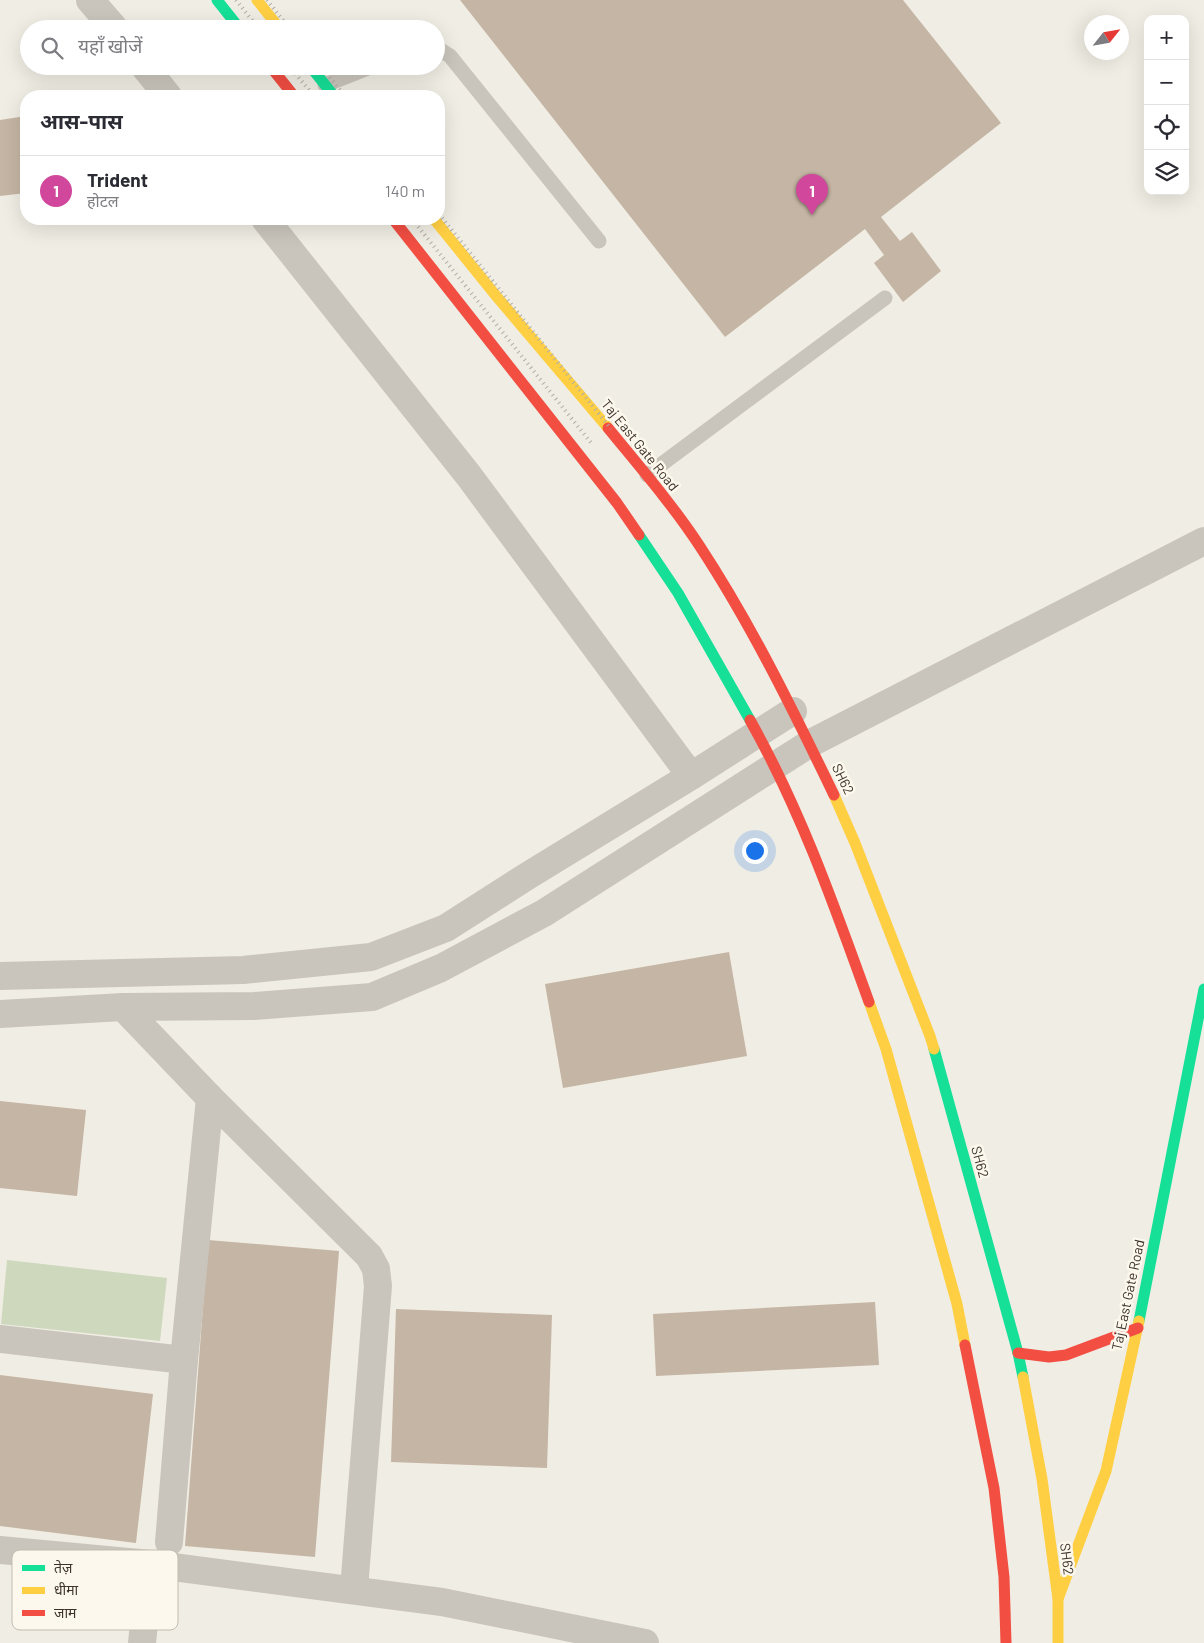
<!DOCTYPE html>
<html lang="hi">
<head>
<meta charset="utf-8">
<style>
  body { margin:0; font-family:Barlow,"Noto Sans Devanagari",sans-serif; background:#f7f7f7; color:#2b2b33 }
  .controls { position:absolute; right:15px; top:15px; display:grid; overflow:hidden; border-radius:10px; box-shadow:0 5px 20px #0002 }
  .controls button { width:45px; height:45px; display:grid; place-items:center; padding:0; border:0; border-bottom:1px solid #e1e1e2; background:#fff; color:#2b2b33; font:25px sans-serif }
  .compass { position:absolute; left:1084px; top:15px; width:45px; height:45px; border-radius:50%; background:#fff; box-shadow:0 5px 20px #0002; rotate:59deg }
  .you { position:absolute; left:754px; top:850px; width:18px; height:18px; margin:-12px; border:4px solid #fff; border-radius:50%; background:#1a73e8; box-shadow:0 0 0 8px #1a73e833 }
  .badge { display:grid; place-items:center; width:32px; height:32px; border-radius:50%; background:#7b746b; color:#fff; font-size:16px; font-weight:700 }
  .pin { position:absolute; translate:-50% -41px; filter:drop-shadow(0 1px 2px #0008) }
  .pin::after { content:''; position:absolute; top:26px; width:18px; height:15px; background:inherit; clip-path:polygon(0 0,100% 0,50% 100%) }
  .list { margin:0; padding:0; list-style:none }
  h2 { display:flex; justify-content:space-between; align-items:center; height:65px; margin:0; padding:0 20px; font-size:21px }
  h2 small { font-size:16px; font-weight:400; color:#7c7c81 }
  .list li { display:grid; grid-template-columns:32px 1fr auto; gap:15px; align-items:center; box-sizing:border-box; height:70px; padding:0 20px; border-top:1px solid #e1e1e2 }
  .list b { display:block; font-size:19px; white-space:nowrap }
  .list p { margin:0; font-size:16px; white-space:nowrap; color:#7c7c81 }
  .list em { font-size:16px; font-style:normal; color:#7c7c81 }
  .icon { flex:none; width:28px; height:28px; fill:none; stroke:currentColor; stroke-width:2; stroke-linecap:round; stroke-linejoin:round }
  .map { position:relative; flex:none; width:1204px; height:1643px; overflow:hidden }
  .search { position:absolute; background:#fff; box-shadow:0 5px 20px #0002; left:20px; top:20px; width:425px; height:55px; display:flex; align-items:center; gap:12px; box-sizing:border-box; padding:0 18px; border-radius:28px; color:#7c7c81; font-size:19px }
  .panel { position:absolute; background:#fff; box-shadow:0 5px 20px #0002; left:20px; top:90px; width:425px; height:135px; border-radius:20px }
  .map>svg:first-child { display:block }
  .green { fill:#cdd8bd }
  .building { fill:#c5b5a4 }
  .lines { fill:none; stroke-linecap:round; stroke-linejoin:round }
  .lane { stroke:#cac5bc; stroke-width:15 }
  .street { stroke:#cac5bc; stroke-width:28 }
  .fast { stroke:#16e098; stroke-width:11 }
  .slow { stroke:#ffcf43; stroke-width:11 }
  .jam { stroke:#f24e42; stroke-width:11 }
  .rail { stroke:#b1ada7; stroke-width:4; stroke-dasharray:1 4; stroke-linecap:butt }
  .labels { text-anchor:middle; stroke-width:5; stroke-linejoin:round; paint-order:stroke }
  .street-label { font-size:14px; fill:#3c332a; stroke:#fcf8ed }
  .key { fill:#fcf8ed; stroke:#c2bdb2; stroke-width:1 }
  .key-label { font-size:14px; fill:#3c332a }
</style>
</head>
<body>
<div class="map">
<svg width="1204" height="1643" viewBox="0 0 1204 1643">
  <rect width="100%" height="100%" fill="#f0ede4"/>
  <path class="green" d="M 7,1260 L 167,1278 L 160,1341 L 1,1324 Z"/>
  <g class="building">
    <path d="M 460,0 L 903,0 L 1001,123 L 881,217 L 900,241 L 912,232 L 941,271 L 903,302 L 874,263 L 884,255 L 865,229 L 725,337 Z"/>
    <path d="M 26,116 L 26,193 L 0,196 L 0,120 Z"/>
    <path d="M 729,952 L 747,1056 L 563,1088 L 545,984 Z"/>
    <path d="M 0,1101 L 86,1110 L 77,1196 L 0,1188 Z"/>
    <path d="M 208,1240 L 339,1251 L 315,1557 L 185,1546 Z"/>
    <path d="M 875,1302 L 879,1365 L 656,1376 L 653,1314 Z"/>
    <path d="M 396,1309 L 552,1315 L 547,1468 L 391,1462 Z"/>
    <path d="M 0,1375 L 153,1394 L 136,1543 L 0,1526 Z"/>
  </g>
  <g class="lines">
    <g class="lane">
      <path d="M 436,47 L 450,56 L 599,241"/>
      <path d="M 325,85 L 373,66"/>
      <path d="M 647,475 L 885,298"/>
    </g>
    <g class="street">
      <path d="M 90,0 L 115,29"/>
      <path d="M 144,66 L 168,96"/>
      <path d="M 265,219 L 469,476 L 691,776"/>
      <path d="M 0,976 L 243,970 L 371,957 L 446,928 L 529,875 L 691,776 L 793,711"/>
      <path d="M 123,1007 L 210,1098 L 369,1256 L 376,1269 L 378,1286 L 354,1589"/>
      <path d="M 0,1014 L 123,1007 L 254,1006 L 372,997 L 441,968 L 544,913 L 809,744 L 1204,541"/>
      <path d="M 0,1339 L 184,1360"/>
      <path d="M 169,1542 L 184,1360 L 210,1098"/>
      <path d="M 0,1550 L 150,1564 L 442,1602 L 645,1643"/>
      <path d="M 142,1643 L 150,1564"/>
    </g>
    <g class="fast">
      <path d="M 217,0 L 240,29"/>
      <path d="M 310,66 L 334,96"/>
      <path d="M 639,535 L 678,593 L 750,720"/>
      <path d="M 934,1049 L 1018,1353 L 1023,1377"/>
      <path d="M 1139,1321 L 1204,989"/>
    </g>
    <g class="slow">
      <path d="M 257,0 L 280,29"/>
      <path d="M 434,219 L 497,297 L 608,428"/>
      <path d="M 834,795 L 855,843 L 930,1036 L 934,1049"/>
      <path d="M 869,1002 L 886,1049 L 957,1304 L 965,1345"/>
      <path d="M 1023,1377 L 1042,1479 L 1058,1599 L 1058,1643"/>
      <path d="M 1058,1599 L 1106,1471 L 1139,1321"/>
    </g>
    <g class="jam">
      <path d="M 270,66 L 294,96"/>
      <path d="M 393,219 L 617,503 L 639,535"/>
      <path d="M 608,428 C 639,466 672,504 699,545 C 751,624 793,710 834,795"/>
      <path d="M 750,720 C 801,811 834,905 869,1002"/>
      <path d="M 965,1345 L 994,1488 L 1004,1577 L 1006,1643"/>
      <path d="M 1018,1353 L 1049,1357 L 1066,1355 L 1138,1328"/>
    </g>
    <g class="rail">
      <path d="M 236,0 L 259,29"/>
      <path d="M 267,0 L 290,29"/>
      <path d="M 289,66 L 314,96"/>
      <path d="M 320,66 L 345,96"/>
      <path d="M 439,214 L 611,429"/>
      <path d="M 412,219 L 592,444"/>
    </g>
  </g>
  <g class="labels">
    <g class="street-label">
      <text transform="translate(640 445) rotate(51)" y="5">Taj East Gate Road</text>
      <text transform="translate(843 779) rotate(64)" y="5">SH62</text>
      <text transform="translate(980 1162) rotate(75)" y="5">SH62</text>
      <text transform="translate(1128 1295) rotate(-78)" y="5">Taj East Gate Road</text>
      <text transform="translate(1067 1559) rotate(83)" y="5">SH62</text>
    </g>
  </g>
  <rect x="12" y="1550" width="166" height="80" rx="8" class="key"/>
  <rect x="22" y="1565" width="23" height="6" fill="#16e098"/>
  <rect x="22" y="1587" width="23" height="7" fill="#ffcf43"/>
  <rect x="22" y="1610" width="23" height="6" fill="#f24e42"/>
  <g class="key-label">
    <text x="54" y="1573">तेज़</text>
    <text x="54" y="1595">धीमा</text>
    <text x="54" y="1618">जाम</text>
  </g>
</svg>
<div class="controls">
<button>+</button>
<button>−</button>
<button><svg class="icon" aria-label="locate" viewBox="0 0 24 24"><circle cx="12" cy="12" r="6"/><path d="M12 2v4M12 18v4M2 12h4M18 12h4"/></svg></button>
<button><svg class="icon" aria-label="layers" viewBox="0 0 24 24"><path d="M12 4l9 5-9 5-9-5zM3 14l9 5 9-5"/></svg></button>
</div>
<svg class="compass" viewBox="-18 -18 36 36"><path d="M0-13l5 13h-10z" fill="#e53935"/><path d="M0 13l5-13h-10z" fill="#7c7c81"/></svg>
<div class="you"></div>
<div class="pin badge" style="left:812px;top:215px;background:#d1479c">1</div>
<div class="search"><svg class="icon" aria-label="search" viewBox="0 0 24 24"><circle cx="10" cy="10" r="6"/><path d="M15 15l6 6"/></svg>यहाँ खोजें</div>
<section class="panel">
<h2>आस-पास<small></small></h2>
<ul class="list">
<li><span class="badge" style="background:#d1479c">1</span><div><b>Trident</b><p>होटल</p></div><em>140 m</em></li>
</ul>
</section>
</div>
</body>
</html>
